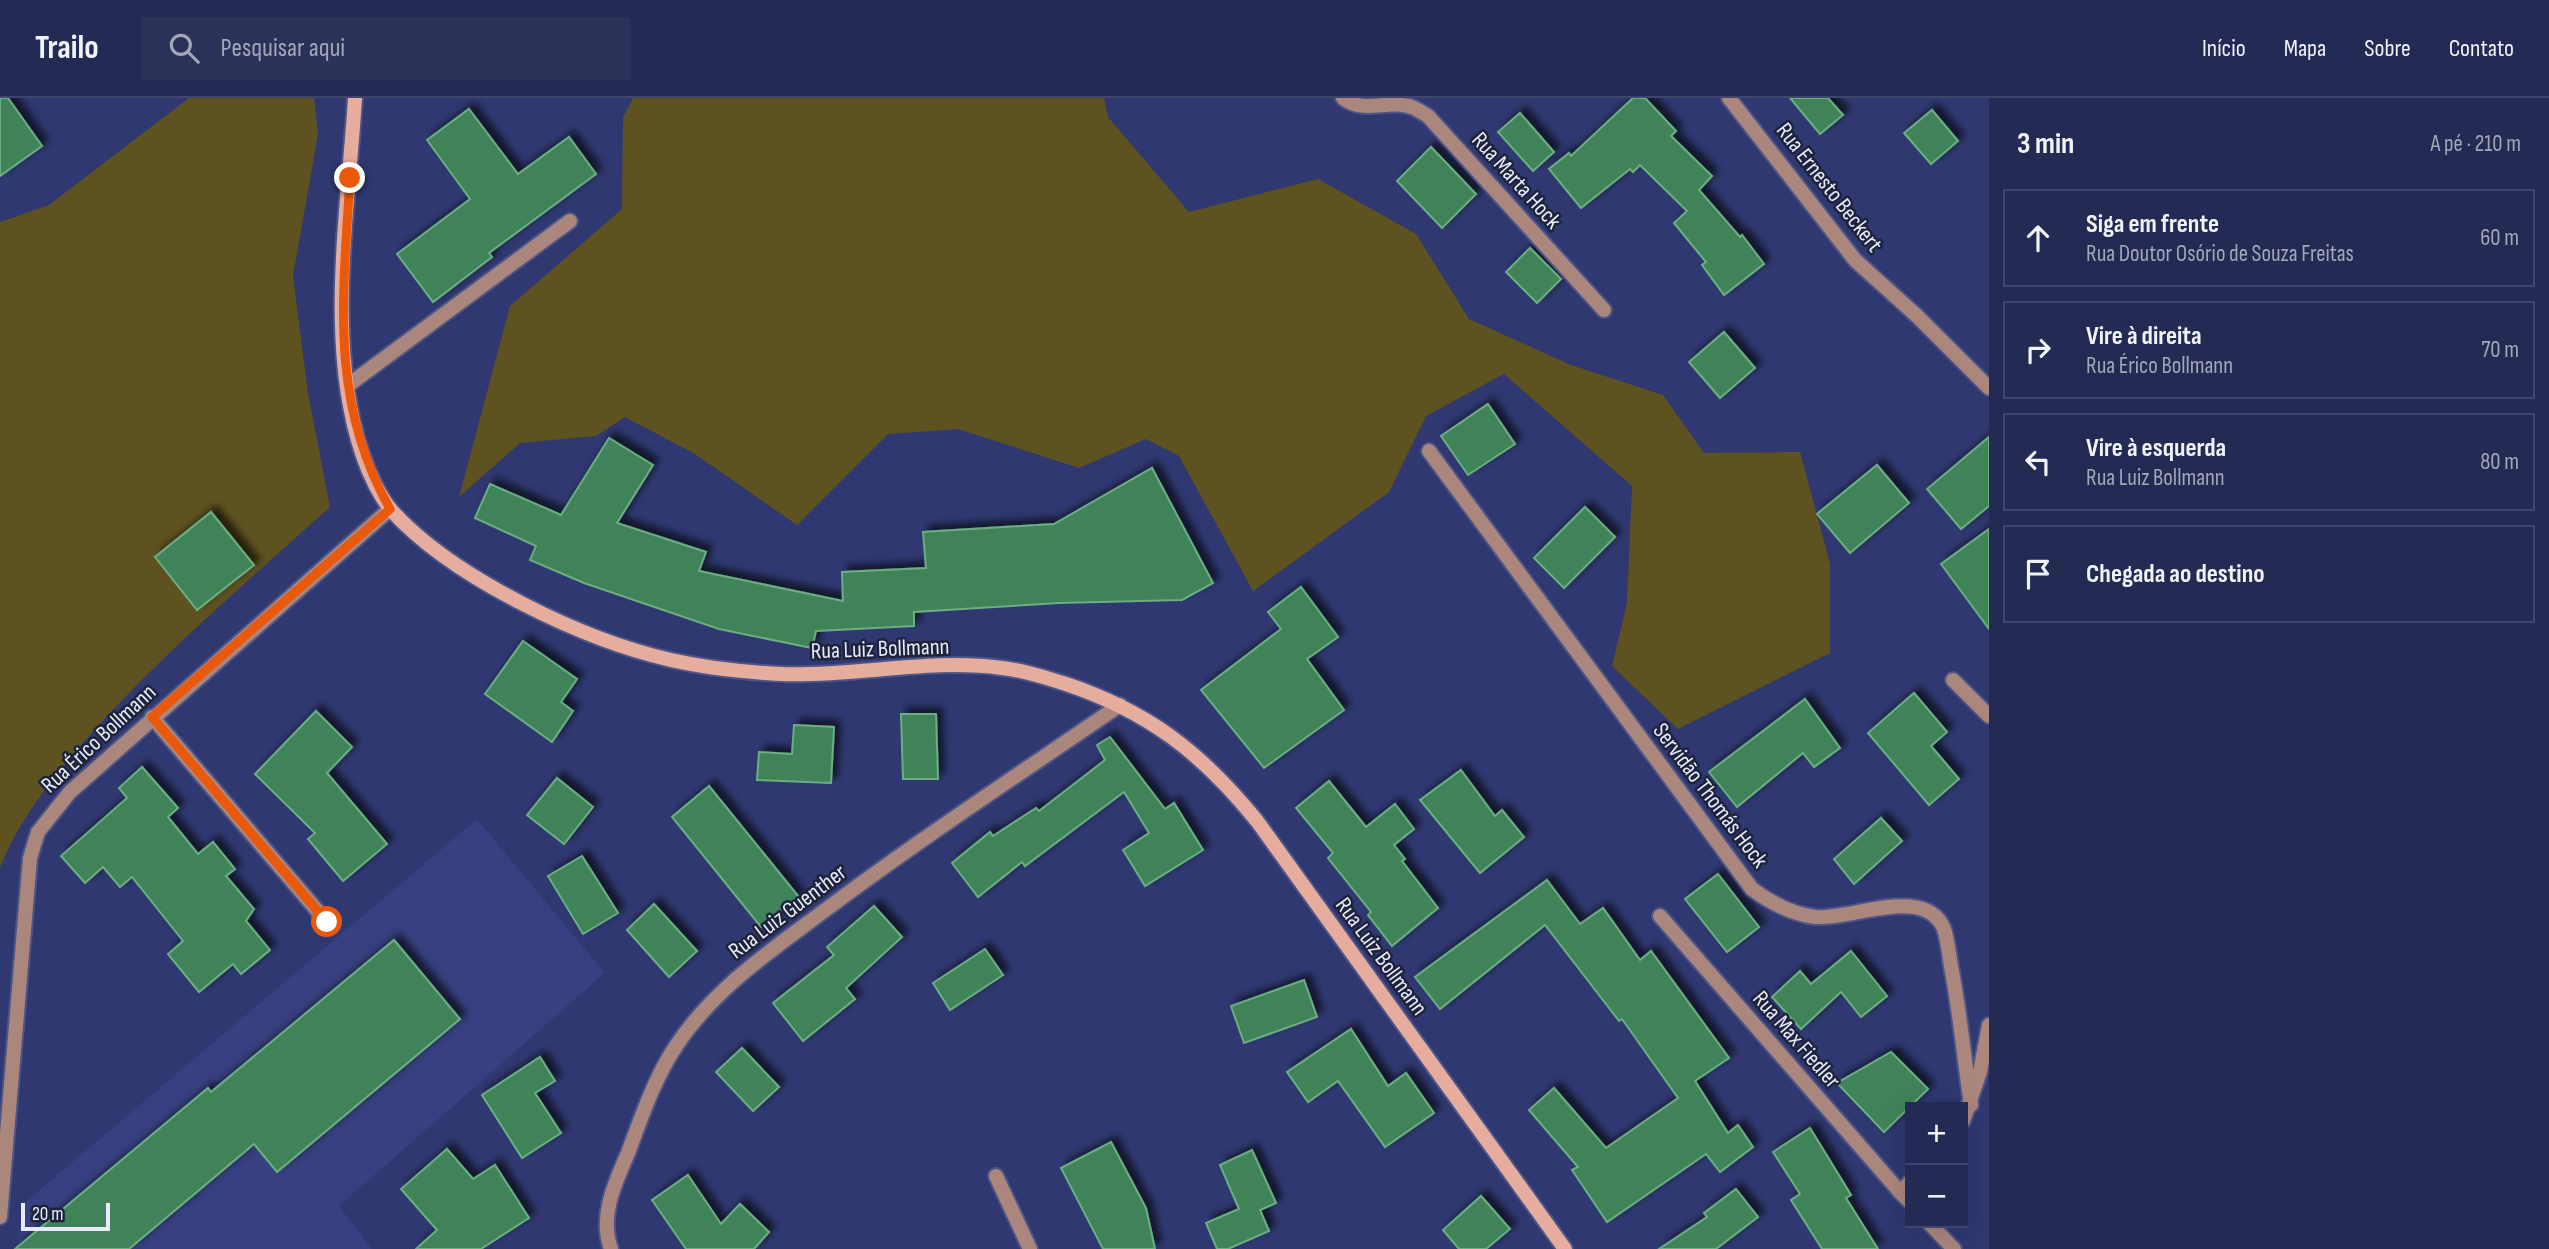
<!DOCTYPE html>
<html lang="pt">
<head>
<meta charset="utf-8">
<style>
  body { margin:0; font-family:"Sofia Sans Condensed",sans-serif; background:#2b325a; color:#f1f3f6 }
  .controls { position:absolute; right:21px; bottom:21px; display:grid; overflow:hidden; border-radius:0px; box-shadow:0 7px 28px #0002 }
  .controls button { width:63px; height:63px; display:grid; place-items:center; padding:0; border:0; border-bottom:2px solid #40466b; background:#232a54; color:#f1f3f6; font:35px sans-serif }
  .scale { position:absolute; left:21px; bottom:18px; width:89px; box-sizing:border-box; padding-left:7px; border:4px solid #e8ecfa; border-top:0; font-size:19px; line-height:24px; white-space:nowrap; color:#e8ecfa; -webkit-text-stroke:5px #1e233d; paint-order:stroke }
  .stop { position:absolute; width:21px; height:21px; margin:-16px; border:5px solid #ea580c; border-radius:50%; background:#fff }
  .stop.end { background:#ea580c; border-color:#fff; box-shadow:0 2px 7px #0008 }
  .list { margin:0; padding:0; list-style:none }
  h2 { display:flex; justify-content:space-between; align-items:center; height:91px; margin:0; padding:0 28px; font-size:30px }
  h2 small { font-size:23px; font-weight:400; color:#a3a7b8 }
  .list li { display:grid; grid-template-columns:46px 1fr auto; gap:21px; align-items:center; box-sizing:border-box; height:98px; margin:0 14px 14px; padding:0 14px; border:2px solid #40466b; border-radius:0px }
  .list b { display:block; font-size:26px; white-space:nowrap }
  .list p { margin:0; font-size:23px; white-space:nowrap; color:#a3a7b8 }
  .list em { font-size:23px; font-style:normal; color:#a3a7b8 }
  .icon { flex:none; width:38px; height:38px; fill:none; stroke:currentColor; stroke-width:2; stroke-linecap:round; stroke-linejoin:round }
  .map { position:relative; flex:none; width:1989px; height:1151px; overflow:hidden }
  header { display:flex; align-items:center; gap:42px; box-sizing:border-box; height:98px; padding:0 35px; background:#232a54; border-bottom:2px solid #40466b }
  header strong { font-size:33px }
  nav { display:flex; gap:38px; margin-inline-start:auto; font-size:24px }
  .search { width:490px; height:63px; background:#2b325a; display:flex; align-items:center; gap:18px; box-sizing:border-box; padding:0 24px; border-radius:0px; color:#a3a7b8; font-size:26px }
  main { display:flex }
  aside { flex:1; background:#232a54 }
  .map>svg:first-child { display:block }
  .built { fill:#374080 }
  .green { fill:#5f5221 }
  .building { fill:#3f8358; stroke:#6aae81; stroke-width:2; filter:url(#shadow) }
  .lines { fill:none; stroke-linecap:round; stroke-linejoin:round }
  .minor-casing { stroke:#4d5586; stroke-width:18 }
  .tertiary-casing { stroke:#4d5586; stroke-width:18 }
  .secondary-casing { stroke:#4d5586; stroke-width:18 }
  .minor { stroke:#aa867d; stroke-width:14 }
  .tertiary { stroke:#aa867d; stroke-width:14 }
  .secondary { stroke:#e6ad9f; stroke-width:14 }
  .route { stroke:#ea580c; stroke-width:9 }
  .labels { text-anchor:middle; stroke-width:5; stroke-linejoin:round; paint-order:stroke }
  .street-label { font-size:23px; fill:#e8ecfa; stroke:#1e233d }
</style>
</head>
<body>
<header>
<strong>Trailo</strong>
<div class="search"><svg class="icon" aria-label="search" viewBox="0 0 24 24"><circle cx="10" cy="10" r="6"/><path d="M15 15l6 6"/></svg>Pesquisar aqui</div>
<nav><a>Início</a><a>Mapa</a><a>Sobre</a><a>Contato</a></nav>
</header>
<main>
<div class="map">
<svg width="1989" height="1151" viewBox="0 0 1989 1151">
  <defs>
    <filter id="shadow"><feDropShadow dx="6" dy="-6" stdDeviation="3.5" flood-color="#0009"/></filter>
  </defs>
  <rect width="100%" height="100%" fill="#2f3870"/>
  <path class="built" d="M 477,721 L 605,875 L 339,1108 L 372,1151 L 17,1151 L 23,1106 Z"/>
  <g class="green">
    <path d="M 189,0 L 314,0 L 318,36 L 293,178 L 308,295 L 330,409 C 245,486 157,560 82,646 C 50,684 18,723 0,770 L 0,124 L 49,107 Z"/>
    <path d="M 633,0 L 1104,0 L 1108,19 L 1189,114 L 1318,81 L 1416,136 L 1469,221 L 1571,267 L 1663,297 L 1704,355 L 1800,354 L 1830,466 L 1830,555 L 1678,631 L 1612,568 L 1627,505 L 1632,388 L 1504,276 L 1426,318 L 1389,394 L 1253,493 L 1179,358 L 1146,341 L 1079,370 L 958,331 L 888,336 L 797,427 L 695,356 L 625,319 L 596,338 L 520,345 L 459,399 L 510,208 L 622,111 L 623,20 Z"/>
  </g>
  <g class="building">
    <path d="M 0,0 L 8,0 L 42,48 L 0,78 Z"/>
    <path d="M 1633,0 L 1645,0 L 1676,33 L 1671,38 L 1712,78 L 1699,92 L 1740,139 L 1742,137 L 1764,166 L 1724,197 L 1702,167 L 1706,164 L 1674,125 L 1687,113 L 1640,67 L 1633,74 L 1630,71 L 1581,110 L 1549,71 L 1569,55 L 1571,58 Z"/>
    <path d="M 1790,0 L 1828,0 L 1843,17 L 1820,36 Z"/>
    <path d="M 469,11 L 518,76 L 569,39 L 596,76 L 489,155 L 492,159 L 433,204 L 397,156 L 470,101 L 427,42 Z"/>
    <path d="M 1932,12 L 1958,43 L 1931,66 L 1904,35 Z"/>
    <path d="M 1520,15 L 1554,54 L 1533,73 L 1498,34 Z"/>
    <path d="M 1431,49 L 1476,96 L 1442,130 L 1397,83 Z"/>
    <path d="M 1530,150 L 1561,181 L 1537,205 L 1506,174 Z"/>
    <path d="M 1724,234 L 1755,270 L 1720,300 L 1689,264 Z"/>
    <path d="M 1488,306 L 1515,346 L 1468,377 L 1441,338 Z"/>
    <path d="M 1989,339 L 1989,408 L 1961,431 L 1927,391 Z"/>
    <path d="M 609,340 L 653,367 L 617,425 L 706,454 L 699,473 L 843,503 L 842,474 L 926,470 L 923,434 L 1054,426 L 1152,370 L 1213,485 L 1182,502 L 1059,505 L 914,514 L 914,528 L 816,533 L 812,550 L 719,531 L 584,485 L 530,462 L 536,448 L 475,420 L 490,386 L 561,417 Z"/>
    <path d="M 1877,367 L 1909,405 L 1850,455 L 1817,416 Z"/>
    <path d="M 1585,409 L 1615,439 L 1564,490 L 1534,460 Z"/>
    <path d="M 211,414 L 254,467 L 197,512 L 155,459 Z"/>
    <path d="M 1989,431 L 1989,531 L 1941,466 Z"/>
    <path d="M 1301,489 L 1338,539 L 1307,561 L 1344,612 L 1264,670 L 1201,592 L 1281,531 L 1268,514 Z"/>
    <path d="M 523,543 L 577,581 L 561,604 L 573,613 L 552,644 L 485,596 Z"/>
    <path d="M 1914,595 L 1947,634 L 1931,648 L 1959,681 L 1929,707 L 1868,635 Z"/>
    <path d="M 1805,601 L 1840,650 L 1814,669 L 1803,655 L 1737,709 L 1709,674 Z"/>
    <path d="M 316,613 L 352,649 L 327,675 L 387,746 L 343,783 L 308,741 L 315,735 L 255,676 Z"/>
    <path d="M 901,616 L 936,616 L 938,681 L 903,681 Z"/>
    <path d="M 794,627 L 834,629 L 831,685 L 757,682 L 759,654 L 792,656 Z"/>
    <path d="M 1110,639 L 1165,711 L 1174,705 L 1203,752 L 1145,788 L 1123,752 L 1149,735 L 1124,694 L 1025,768 L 1022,764 L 978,799 L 952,765 L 990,734 L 993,738 L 1036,710 L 1039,713 L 1105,662 L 1097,647 Z"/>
    <path d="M 142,669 L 178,710 L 168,719 L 198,756 L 213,744 L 235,771 L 226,778 L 254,811 L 246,823 L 270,852 L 241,876 L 233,866 L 199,894 L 168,856 L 183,843 L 132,779 L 120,789 L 103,769 L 85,785 L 61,758 L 127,700 L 119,690 Z"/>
    <path d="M 1461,672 L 1495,718 L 1502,712 L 1524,739 L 1480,775 L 1420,702 Z"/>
    <path d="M 557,680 L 593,709 L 564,746 L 527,717 Z"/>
    <path d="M 1329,683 L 1366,729 L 1395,706 L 1414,731 L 1394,747 L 1405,761 L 1402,763 L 1438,810 L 1392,848 L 1368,817 L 1371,814 L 1328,760 L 1333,755 L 1296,710 Z"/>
    <path d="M 709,688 L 799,799 L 761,829 L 672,719 Z"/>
    <path d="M 1881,720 L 1902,743 L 1854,786 L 1834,761 Z"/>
    <path d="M 582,758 L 618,815 L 583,836 L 548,778 Z"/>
    <path d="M 1718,776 L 1759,829 L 1727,854 L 1685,801 Z"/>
    <path d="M 1547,782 L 1580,826 L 1603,810 L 1640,862 L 1651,853 L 1729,960 L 1695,983 L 1728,1035 L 1738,1027 L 1753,1049 L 1720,1074 L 1706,1056 L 1607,1124 L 1572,1072 L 1578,1069 L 1529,1012 L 1554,990 L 1606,1050 L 1678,1000 L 1622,921 L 1619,923 L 1545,827 L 1440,911 L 1415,879 Z"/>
    <path d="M 654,806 L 697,853 L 669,879 L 627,832 Z"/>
    <path d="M 874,808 L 902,839 L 846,890 L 855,901 L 803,943 L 773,905 L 834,857 L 827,849 Z"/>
    <path d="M 394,842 L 460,921 L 277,1074 L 254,1046 L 129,1151 L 15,1151 L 208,990 L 211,994 Z"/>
    <path d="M 985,851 L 1003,877 L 950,912 L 933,885 Z"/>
    <path d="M 1851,853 L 1887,898 L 1861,919 L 1841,894 L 1801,931 L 1772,899 L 1800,873 L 1811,886 Z"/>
    <path d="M 1304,882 L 1317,919 L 1244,945 L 1231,908 Z"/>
    <path d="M 1351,931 L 1388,988 L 1406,975 L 1434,1015 L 1385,1049 L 1338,983 L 1308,1004 L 1287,974 Z"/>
    <path d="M 742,950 L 779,989 L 753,1013 L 716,974 Z"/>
    <path d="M 1891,954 L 1928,991 L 1884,1034 L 1837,985 Z"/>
    <path d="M 540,959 L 555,983 L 535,995 L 561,1035 L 522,1060 L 482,997 Z"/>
    <path d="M 1810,1030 L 1851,1097 L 1846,1100 L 1878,1151 L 1822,1151 L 1791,1102 L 1800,1096 L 1773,1054 Z"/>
    <path d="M 1111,1044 L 1146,1110 L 1155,1151 L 1103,1151 L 1061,1070 Z"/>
    <path d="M 447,1051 L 473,1081 L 495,1067 L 529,1120 L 481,1151 L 416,1151 L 437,1132 L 401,1091 Z"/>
    <path d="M 1252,1052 L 1276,1105 L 1260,1112 L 1269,1133 L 1228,1151 L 1217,1151 L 1206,1125 L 1239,1111 L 1220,1067 Z"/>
    <path d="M 688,1077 L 721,1126 L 740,1106 L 769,1134 L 754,1151 L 686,1151 L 652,1102 Z"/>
    <path d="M 1736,1091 L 1758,1119 L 1716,1151 L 1659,1151 L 1707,1119 L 1704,1115 Z"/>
    <path d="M 1481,1098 L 1510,1131 L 1486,1151 L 1459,1151 L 1443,1132 Z"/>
  </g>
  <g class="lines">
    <defs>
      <g id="minor">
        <path d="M 1343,0 C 1363,16 1386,2 1408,8 C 1415,9 1422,15 1428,18 L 1604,212"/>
        <path d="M 1729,0 L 1855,162 L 1917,218 L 1989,290"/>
        <path d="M 347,288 L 570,123"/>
        <path d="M 1429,353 L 1752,791 C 1771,805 1791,816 1815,819 C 1852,822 1926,786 1944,831 C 1948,843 1949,857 1951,868 C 1960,914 1964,960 1971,1007"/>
        <path d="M 1953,582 L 1989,618"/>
        <path d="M 152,619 L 327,824"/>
        <path d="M 1660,818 L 1900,1094"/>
        <path d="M 1963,1023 L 1980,974 L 1989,927"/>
        <path d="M 996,1078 L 1030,1151"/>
        <path d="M 1910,1084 L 1900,1094 L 1910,1104"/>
        <path d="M 1929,1125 L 1954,1151"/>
        <path d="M 611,1151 C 599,1118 615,1085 628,1055 C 642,1018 654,981 676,948 C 713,892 770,853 824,813 C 920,741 1021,675 1120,607"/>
      </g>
      <path id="tertiary" d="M 0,1119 L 30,760 L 38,734 L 70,694 L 390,411"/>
      <path id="secondary" d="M 355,0 C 348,114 325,249 363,358 C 369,376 380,399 392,413 C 453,480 583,542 671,562 C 706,570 744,574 781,576 C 854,579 930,560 1002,570 C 1023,572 1043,579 1063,585 C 1148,613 1201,654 1257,723 L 1565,1151"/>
    </defs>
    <use href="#minor" class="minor-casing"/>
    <use href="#tertiary" class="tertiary-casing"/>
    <use href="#secondary" class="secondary-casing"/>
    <use href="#minor" class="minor"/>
    <use href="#tertiary" class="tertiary"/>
    <use href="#secondary" class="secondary"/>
  </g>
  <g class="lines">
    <path class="route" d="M 327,824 L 152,619 L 390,411 C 329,303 343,198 350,80"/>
  </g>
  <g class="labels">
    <g class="street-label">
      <text transform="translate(1517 82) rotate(48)" y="8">Rua Marta Hock</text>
      <text transform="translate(1830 89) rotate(52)" y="8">Rua Ernesto Beckert</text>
      <text transform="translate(880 550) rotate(-2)" y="8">Rua Luiz Bollmann</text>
      <text transform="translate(98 640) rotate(-43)" y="8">Rua Érico Bollmann</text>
      <text transform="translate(1711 697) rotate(53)" y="8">Servidão Thomás Hock</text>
      <text transform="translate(787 813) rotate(-37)" y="8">Rua Luiz Guenther</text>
      <text transform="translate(1382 858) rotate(54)" y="8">Rua Luiz Bollmann</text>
      <text transform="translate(1797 941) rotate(49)" y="8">Rua Max Fiedler</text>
    </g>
  </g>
</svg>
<div class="controls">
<button>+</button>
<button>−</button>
</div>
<div class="scale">20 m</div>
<div class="stop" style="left:327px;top:824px"></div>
<div class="stop end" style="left:350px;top:80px"></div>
</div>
<aside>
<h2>3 min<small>A pé · 210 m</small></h2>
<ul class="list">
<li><svg class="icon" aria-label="ahead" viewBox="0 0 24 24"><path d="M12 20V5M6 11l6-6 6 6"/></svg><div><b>Siga em frente</b><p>Rua Doutor Osório de Souza Freitas</p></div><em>60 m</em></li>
<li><svg class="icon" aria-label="right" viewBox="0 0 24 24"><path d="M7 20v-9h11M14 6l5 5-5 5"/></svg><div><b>Vire à direita</b><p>Rua Érico Bollmann</p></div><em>70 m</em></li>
<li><svg class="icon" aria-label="left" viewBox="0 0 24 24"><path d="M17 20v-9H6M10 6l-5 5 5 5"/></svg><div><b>Vire à esquerda</b><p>Rua Luiz Bollmann</p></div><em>80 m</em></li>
<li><svg class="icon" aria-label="arrive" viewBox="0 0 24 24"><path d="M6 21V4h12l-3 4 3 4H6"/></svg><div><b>Chegada ao destino</b></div></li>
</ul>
</aside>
</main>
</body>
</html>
